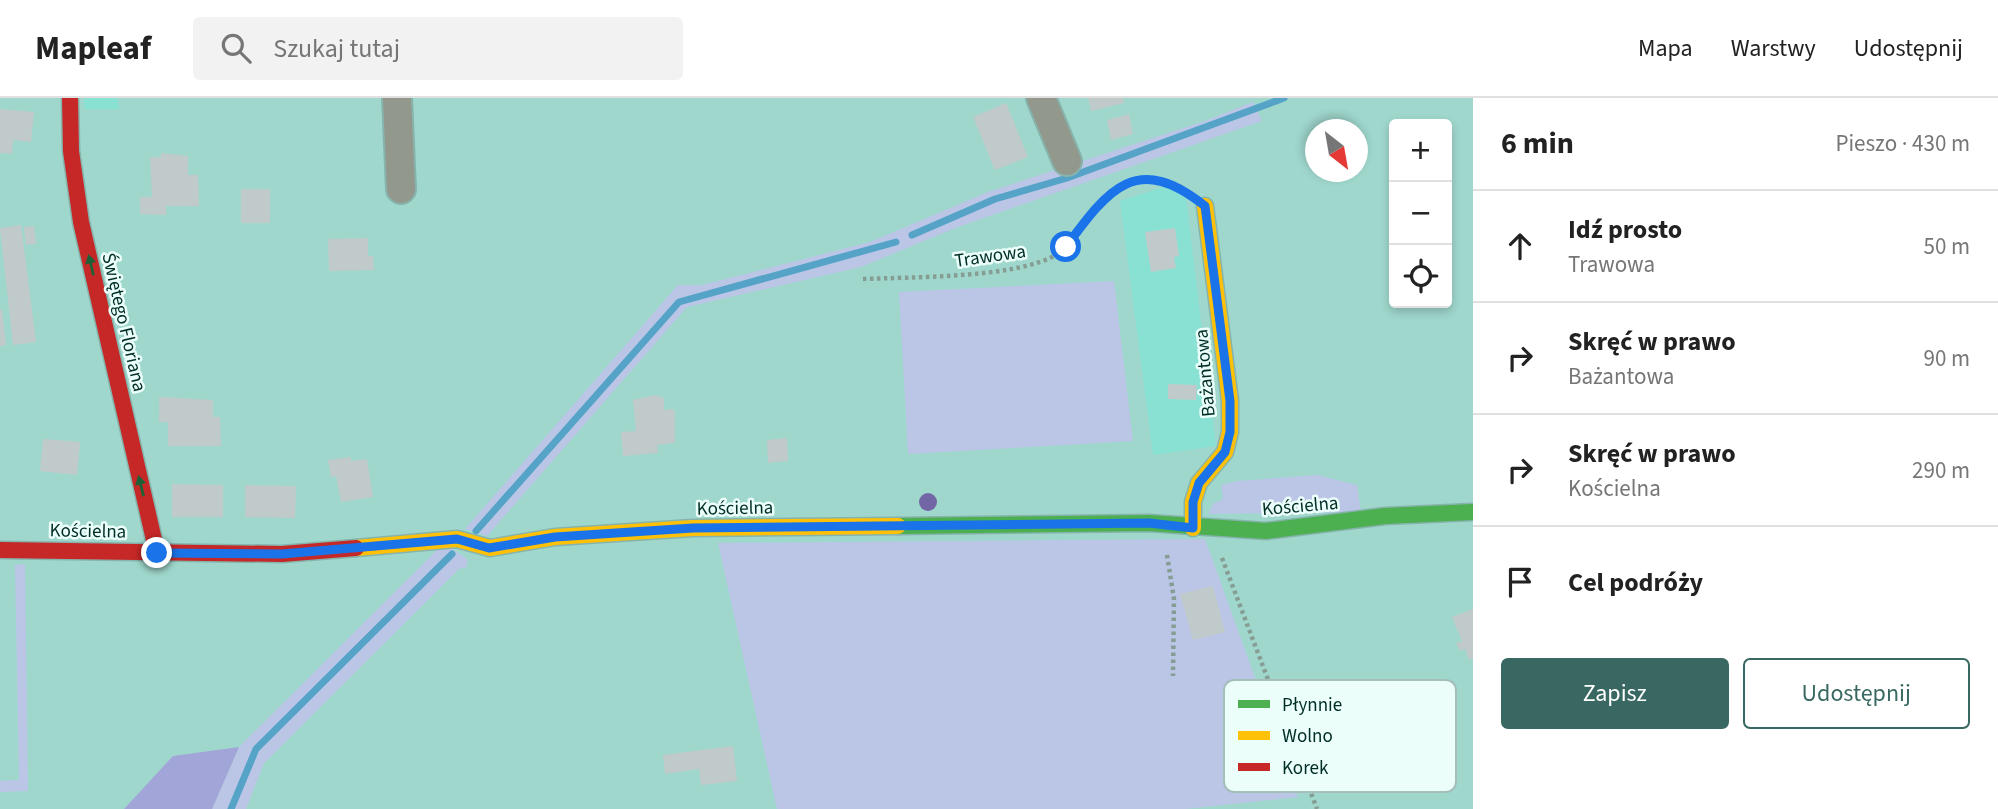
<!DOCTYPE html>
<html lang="pl">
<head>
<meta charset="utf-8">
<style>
  body { margin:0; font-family:"Source Sans 3",sans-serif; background:#f2f2f2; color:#222 }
  .controls { position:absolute; right:21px; top:21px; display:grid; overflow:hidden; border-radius:7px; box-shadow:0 4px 10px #0003 }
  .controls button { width:63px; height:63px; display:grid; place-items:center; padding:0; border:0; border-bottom:2px solid #e0e0e0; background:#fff; color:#222; font:35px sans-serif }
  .compass { position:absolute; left:1305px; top:21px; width:63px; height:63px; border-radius:50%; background:#fff; box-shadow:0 4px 10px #0003; rotate:149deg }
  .stop { position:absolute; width:21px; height:21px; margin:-16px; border:5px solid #1a73e8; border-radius:50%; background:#fff }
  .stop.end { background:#1a73e8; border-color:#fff; box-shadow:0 2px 7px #0008 }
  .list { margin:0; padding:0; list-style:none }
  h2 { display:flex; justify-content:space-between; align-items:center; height:91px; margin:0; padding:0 28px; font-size:30px }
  h2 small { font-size:23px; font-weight:400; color:#767676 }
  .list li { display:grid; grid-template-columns:46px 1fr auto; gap:21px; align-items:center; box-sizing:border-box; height:112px; padding:0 28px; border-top:2px solid #e0e0e0 }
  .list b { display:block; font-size:26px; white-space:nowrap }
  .list p { margin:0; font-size:23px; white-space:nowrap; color:#767676 }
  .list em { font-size:23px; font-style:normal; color:#767676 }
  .actions { display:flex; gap:14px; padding:21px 28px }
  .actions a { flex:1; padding:16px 0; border:2px solid #386861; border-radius:7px; text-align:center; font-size:24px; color:#386861 }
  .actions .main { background:#386861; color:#fff }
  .icon { flex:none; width:38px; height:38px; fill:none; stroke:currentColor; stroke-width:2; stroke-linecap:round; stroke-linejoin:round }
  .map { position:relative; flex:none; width:1473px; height:711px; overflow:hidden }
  header { display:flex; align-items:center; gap:42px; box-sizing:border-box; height:98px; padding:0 35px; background:#fff; border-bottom:2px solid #e0e0e0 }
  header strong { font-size:33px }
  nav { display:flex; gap:38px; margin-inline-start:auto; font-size:24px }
  .search { width:490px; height:63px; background:#f2f2f2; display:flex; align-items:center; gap:18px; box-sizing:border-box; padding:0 24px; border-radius:7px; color:#767676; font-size:26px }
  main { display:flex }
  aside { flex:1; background:#fff }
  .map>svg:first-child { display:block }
  .built { fill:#88e1d2 }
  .green { fill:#bbc6e7 }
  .forest { fill:#a2a5d7 }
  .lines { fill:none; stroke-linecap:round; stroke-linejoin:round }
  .stream { stroke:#56a3c8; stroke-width:7 }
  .building { fill:#c1caca }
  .street-casing { stroke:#86b4ad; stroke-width:32 }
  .fast-casing { stroke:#86b4ad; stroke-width:19 }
  .slow-casing { stroke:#86b4ad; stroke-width:19 }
  .jam-casing { stroke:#86b4ad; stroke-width:19 }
  .path { stroke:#869d94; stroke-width:4.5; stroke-dasharray:3.5 3.5; stroke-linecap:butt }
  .street { stroke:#93988c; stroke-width:28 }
  .fast { stroke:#4caf50; stroke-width:16 }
  .slow { stroke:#ffc107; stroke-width:16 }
  .jam { stroke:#c62828; stroke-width:16 }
  .tree { fill:#7266a6 }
  .oneway { fill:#1e6137 }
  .route { stroke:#1a73e8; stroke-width:9 }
  .labels { text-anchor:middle; stroke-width:5; stroke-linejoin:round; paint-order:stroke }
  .street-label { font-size:19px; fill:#002d27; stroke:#ebfefa }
  .key { fill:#ebfefa; stroke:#a4bfbb; stroke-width:2 }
  .key-label { font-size:19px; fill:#002d27 }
</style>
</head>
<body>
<header>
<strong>Mapleaf</strong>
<div class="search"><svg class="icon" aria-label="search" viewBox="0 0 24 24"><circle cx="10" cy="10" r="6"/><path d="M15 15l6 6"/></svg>Szukaj tutaj</div>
<nav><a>Mapa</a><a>Warstwy</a><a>Udostępnij</a></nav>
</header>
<main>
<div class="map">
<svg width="1473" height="711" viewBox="0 0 1473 711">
  <rect width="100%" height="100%" fill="#9fd7cd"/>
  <g class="built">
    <path d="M 84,0 L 118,0 L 119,11 L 85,11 Z"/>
    <path d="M 1167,88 L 1186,100 L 1216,348 L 1153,357 L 1120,103 Z"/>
  </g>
  <g class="green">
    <path d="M 1253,4 L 1262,23 L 958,129 L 861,169 L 687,209 L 487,438 L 465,431 L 678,187 L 702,187 L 870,144 L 988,94 L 1205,23 Z"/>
    <path d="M 1114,183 L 1133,343 L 908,356 L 899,194 Z"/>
    <path d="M 1317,377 L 1357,387 L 1361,414 L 1208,416 L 1213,406 L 1223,401 L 1221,387 L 1237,383 Z"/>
    <path d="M 1205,441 L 1298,699 L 1185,711 L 777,711 L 718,445 Z"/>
    <path d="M 444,445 L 467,461 L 467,469 L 459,471 L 264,665 L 246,711 L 212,711 L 239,649 Z"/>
    <path d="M 25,466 L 28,693 L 0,694 L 0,683 L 19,682 L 15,467 Z"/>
  </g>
  <path class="forest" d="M 239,649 L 212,711 L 124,711 L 173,658 Z"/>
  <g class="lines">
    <g class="stream">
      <path d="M 912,137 L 995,101 L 1067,80 L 1284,0"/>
      <path d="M 476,433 L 679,204 L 896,144"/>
      <path d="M 231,711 L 256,651 L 452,456"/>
    </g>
  </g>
  <g class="building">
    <path d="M 1088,0 L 1123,0 L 1124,5 L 1091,13 Z"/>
    <path d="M 1006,5 L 1028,59 L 995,72 L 973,19 Z"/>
    <path d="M 0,11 L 34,14 L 31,44 L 13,42 L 12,56 L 0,55 Z"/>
    <path d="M 1129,16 L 1133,36 L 1111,42 L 1107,22 Z"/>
    <path d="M 161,55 L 188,58 L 188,77 L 198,77 L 199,108 L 166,108 L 166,117 L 140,116 L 140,99 L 152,99 L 150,59 L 161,59 Z"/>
    <rect x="241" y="91" width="29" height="34"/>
    <path d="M 21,127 L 36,244 L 13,247 L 0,130 Z"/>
    <path d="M 34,128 L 36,146 L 26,147 L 24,129 Z"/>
    <path d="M 1175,130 L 1179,158 L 1174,159 L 1176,170 L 1151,174 L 1145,134 Z"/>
    <path d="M 368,140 L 368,158 L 373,158 L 374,172 L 329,173 L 328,141 Z"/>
    <path d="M 2,211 L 6,247 L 0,248 L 0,212 Z"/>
    <path d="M 1168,286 L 1197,287 L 1196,302 L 1168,301 Z"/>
    <path d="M 655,297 L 664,300 L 664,312 L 673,311 L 675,314 L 675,345 L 657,347 L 658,355 L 623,358 L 621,334 L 636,333 L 633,302 Z"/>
    <path d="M 159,299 L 213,302 L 213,319 L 220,319 L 221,348 L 168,348 L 168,324 L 159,324 Z"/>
    <path d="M 787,340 L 788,363 L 768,365 L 767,342 Z"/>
    <path d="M 43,341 L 80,344 L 77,377 L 40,373 Z"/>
    <path d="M 351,359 L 351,363 L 367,361 L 373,399 L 341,404 L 336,378 L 331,379 L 328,362 Z"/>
    <path d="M 172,386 L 223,387 L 223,419 L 172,419 Z"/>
    <path d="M 245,387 L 296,388 L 295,420 L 245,419 Z"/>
    <path d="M 1213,488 L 1225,534 L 1193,542 L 1180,496 Z"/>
    <path d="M 1473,511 L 1473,560 L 1469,562 L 1465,551 L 1460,553 L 1456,545 L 1462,543 L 1452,519 Z"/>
    <path d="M 733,648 L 737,683 L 701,687 L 699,671 L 665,676 L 663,657 Z"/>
  </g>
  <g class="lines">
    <defs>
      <g id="street">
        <path d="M 397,0 L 401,91"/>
        <path d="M 1041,0 L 1067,63"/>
      </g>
      <path id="fast" d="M 898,428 L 1149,425 L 1266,433 L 1385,418 L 1473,414"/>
      <g id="slow">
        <path d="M 1193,430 L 1193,404 L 1199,385 L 1225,354 L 1230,334 L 1230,303 L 1205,108"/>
        <path d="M 356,450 L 457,441 L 490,450 L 555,439 L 693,430 L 898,428"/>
      </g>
      <g id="jam">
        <path d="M 70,0 L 71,53 L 81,124 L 157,455"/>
        <path d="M 0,452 L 282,456 L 356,450"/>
      </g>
    </defs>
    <use href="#street" class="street-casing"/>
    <use href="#fast" class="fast-casing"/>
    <use href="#slow" class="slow-casing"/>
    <use href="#jam" class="jam-casing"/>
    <g class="path">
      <path d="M 863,181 C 912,179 1006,180 1050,160 C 1086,144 1086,97 1137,84 C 1155,80 1166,81 1183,90"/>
      <path d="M 1167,457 L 1174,501 L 1173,578"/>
      <path d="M 1222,460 L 1317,711"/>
    </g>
    <use href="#street" class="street"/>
    <use href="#fast" class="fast"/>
    <use href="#slow" class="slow"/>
    <use href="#jam" class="jam"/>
  </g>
  <circle class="tree" cx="928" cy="404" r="9"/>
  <defs><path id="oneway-solid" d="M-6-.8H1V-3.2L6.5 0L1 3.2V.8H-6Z" transform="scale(1.75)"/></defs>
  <g class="oneway">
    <use href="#oneway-solid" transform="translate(91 167) rotate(-103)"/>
    <use href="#oneway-solid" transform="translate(141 388) rotate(-104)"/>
  </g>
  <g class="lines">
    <path class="route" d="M 157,455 L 282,456 L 457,441 L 489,450 L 555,439 L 693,430 L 1149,425 L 1193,430 L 1193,404 L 1199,385 L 1225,354 L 1230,334 L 1230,303 L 1205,108 C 1137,54 1109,90 1066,149"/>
  </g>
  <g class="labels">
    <g class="street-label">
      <text transform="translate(990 157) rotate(-8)" y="7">Trawowa</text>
      <text transform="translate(125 224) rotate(77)" y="7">Świętego Floriana</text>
      <text transform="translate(1204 275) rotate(-95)" y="7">Bażantowa</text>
      <text transform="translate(1300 407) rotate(-5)" y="7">Kościelna</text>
      <text transform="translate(735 409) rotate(-1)" y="7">Kościelna</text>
      <text transform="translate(88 432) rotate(1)" y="7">Kościelna</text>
    </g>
  </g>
  <rect x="1224" y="582" width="232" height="112" rx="10" class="key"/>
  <rect x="1238" y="602" width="32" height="8" fill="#4caf50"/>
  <rect x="1238" y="633" width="32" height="9" fill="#ffc107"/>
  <rect x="1238" y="665" width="32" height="8" fill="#c62828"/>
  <g class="key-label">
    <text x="1282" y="613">Płynnie</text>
    <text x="1282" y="644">Wolno</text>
    <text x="1282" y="676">Korek</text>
  </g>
</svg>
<div class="controls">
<button>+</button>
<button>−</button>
<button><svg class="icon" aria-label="locate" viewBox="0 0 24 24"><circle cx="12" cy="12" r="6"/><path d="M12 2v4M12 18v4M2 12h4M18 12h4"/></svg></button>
</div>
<svg class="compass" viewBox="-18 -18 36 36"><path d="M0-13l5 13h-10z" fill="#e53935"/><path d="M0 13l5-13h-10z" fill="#767676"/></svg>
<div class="stop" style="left:1066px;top:149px"></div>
<div class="stop end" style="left:157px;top:455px"></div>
</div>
<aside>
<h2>6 min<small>Pieszo · 430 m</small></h2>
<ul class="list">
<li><svg class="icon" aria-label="ahead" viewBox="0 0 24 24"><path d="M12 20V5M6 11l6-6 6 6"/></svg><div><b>Idź prosto</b><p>Trawowa</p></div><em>50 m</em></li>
<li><svg class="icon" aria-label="right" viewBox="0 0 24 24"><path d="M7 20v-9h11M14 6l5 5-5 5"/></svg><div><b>Skręć w prawo</b><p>Bażantowa</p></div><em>90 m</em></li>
<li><svg class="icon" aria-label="right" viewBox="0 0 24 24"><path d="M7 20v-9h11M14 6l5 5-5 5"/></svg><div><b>Skręć w prawo</b><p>Kościelna</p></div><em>290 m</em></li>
<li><svg class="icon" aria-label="arrive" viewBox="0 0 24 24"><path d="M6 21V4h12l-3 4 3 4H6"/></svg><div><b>Cel podróży</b></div></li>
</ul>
<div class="actions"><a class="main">Zapisz</a><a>Udostępnij</a></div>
</aside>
</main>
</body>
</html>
